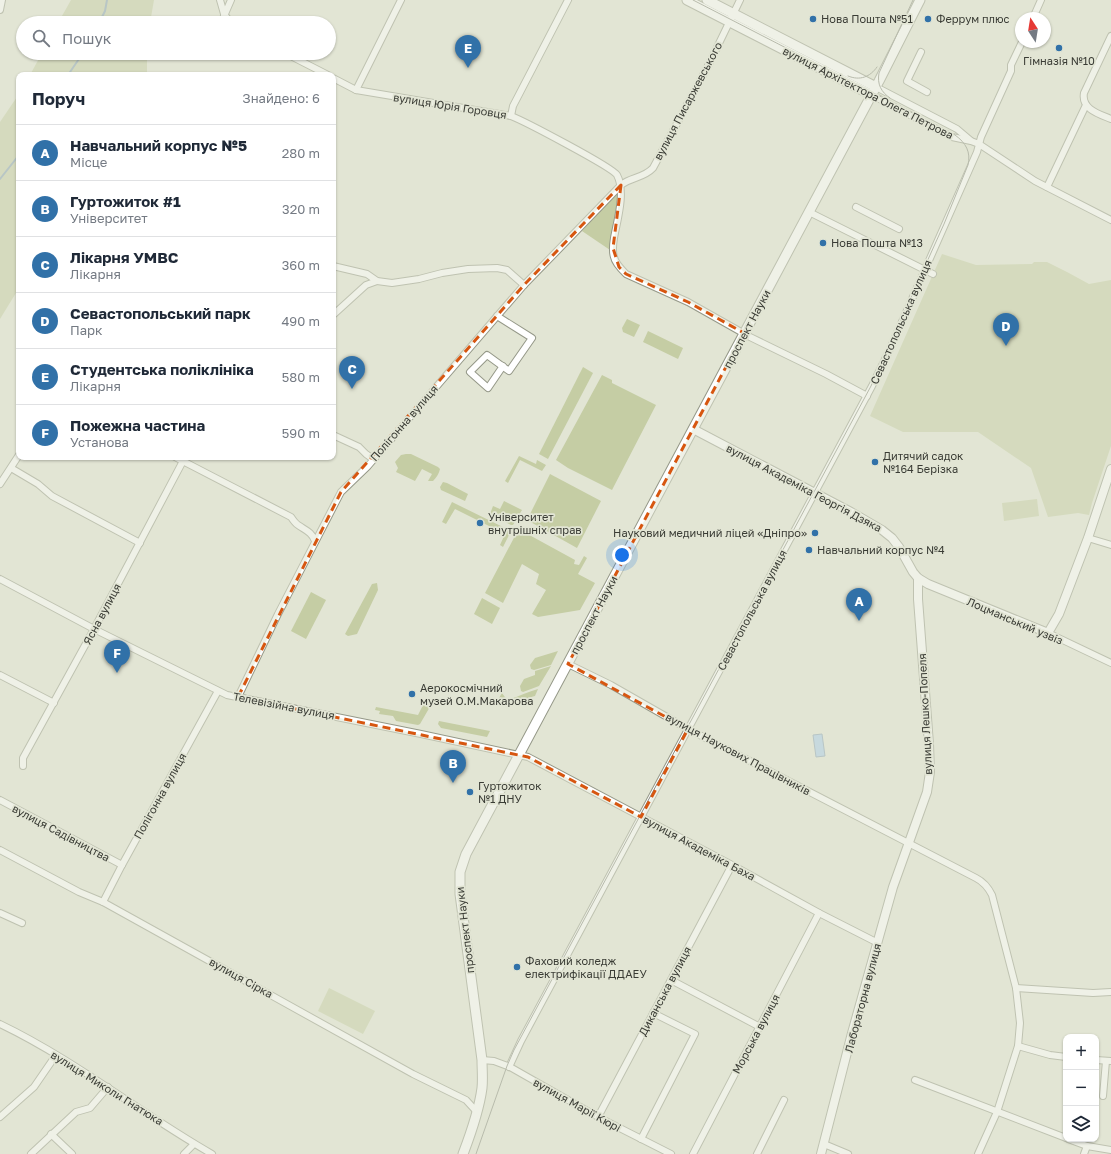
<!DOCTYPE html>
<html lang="uk">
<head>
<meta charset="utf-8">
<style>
  body { margin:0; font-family:"Golos Text",sans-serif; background:#f2f2f3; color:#1f2937 }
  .controls { position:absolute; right:12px; bottom:12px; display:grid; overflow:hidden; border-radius:8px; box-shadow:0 1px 3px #0004 }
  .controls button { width:36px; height:36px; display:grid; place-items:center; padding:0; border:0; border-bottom:1px solid #e0e1e3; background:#fff; color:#1f2937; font:20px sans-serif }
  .compass { position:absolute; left:1015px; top:12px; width:36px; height:36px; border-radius:50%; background:#fff; box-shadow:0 1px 3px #0004; rotate:348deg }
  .you { position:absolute; left:622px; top:555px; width:14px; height:14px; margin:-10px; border:3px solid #fff; border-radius:50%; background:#1a73e8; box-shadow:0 0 0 6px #1a73e833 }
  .badge { display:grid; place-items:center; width:26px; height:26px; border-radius:50%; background:#3171a8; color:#fff; font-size:13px; font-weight:700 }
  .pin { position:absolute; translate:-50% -33px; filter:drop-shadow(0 1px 2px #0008) }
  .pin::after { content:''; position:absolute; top:21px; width:14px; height:12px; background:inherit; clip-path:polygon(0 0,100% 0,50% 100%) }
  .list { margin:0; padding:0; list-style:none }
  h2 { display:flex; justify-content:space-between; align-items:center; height:52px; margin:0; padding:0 16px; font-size:17px }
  h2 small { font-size:13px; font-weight:400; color:#747a83 }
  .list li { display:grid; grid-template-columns:26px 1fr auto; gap:12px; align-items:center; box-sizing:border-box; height:56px; padding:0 16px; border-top:1px solid #e0e1e3 }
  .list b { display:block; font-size:15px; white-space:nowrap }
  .list p { margin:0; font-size:13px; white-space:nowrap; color:#747a83 }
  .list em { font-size:13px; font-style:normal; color:#747a83 }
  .icon { flex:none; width:22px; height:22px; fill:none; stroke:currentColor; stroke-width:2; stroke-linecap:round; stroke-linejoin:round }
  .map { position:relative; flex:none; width:1111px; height:1154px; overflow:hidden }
  .search { position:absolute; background:#fff; box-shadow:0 1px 3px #0004; left:16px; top:16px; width:320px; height:44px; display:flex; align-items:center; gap:10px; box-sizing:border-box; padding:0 14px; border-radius:22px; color:#747a83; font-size:15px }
  .panel { position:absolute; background:#fff; box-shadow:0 1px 3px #0004; left:16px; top:72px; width:320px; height:388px; border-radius:8px }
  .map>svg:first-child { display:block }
  .green { fill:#c5cda4 }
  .water { fill:#a7c9ea; stroke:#869fb4 }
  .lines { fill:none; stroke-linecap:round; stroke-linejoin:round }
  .stream { stroke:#869fb4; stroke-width:2 }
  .street-casing { stroke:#959888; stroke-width:8 }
  .secondary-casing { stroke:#959888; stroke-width:10 }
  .primary-casing { stroke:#959888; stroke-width:11 }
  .street { stroke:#fff; stroke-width:6 }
  .secondary { stroke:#fff; stroke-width:8 }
  .primary { stroke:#fff; stroke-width:9 }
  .tram { stroke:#85877c; stroke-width:1 }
  .marked { fill:none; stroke:#d75610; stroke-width:3; stroke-dasharray:8 5; stroke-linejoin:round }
  .poi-dot { fill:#3171a8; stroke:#e2e5d4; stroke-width:1.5 }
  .labels { text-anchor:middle; stroke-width:3.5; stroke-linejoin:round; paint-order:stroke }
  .poi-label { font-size:11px; fill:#3a3c35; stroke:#e2e5d4; text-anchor:start }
  .street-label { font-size:11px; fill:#3a3c35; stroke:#e2e5d4 }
</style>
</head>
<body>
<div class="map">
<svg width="1111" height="1154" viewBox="0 0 1111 1154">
  <rect width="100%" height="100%" fill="#e2e5d4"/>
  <g class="green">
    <path d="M 71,0 L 154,0 L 150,23 L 58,23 Z"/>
    <path d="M 42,53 L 147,53 L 147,75 L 30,75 Z"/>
    <path d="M 19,94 L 19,288 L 0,319 L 0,122 Z"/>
    <path d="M 617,192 L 618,195 L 610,250 L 582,231 Z"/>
    <path d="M 942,254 L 976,265 L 1032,264 L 1034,262 L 1047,262 L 1067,272 L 1089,284 L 1111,280 L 1111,446 L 1092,503 L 1089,515 L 1078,513 L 1048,517 L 1031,468 L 978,432 L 903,432 L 870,416 Z"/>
    <path d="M 627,319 L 640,325 L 634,337 L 623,332 L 622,328 Z"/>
    <path d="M 648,331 L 683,348 L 678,359 L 643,342 Z"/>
    <path d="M 583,367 L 593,373 L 548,459 L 539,454 Z"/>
    <path d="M 602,375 L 612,380 L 612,383 L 656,405 L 612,490 L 568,468 L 556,460 Z"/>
    <path d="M 406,454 L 411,454 L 438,467 L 440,469 C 439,474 436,478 433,481 L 428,481 L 432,474 L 422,469 L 415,481 L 396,472 L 398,468 L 395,462 L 401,455 Z"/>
    <path d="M 519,456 L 536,464 L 537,460 L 546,465 L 542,471 L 520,460 L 508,483 L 505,481 Z"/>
    <path d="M 550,474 L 601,501 L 577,548 L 527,520 Z"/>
    <path d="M 443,482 L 447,483 L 468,494 L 465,501 L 441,490 L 440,487 Z"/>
    <path d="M 1037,499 L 1039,516 L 1004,521 L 1002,503 Z"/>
    <path d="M 504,501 L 522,510 L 513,525 L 511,525 L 490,514 L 493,506 L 500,509 Z"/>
    <path d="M 452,502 L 511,531 L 503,547 L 500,545 L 505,534 L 455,509 L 446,524 L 442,522 Z"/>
    <path d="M 519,531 L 522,531 L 575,560 L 574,564 L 579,565 L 584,556 L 587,558 L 578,574 L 595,583 L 580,610 L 538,617 L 532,614 L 546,590 L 536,584 L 539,574 L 522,564 L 503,603 L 485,593 L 517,532 Z"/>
    <path d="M 377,583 L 378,590 L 357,634 L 348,636 L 345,634 L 372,584 Z"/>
    <path d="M 311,592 L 326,600 L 306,639 L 291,631 Z"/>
    <path d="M 482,598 L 500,608 L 492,624 L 474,614 Z"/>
    <path d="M 558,651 L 551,665 L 534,670 L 531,669 L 530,665 L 535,658 Z"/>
    <path d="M 551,666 L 539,686 L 523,692 L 521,691 L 520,686 L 524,679 L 535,675 L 535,671 Z"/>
    <path d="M 538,689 L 535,696 L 505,704 L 504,702 L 499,698 L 502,693 L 507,700 C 518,697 527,692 538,689 Z"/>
    <path d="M 425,701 L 431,705 L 420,724 L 418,725 L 396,721 L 393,716 L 379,714 L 380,711 L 375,710 L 376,707 L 418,715 Z"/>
    <path d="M 439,721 L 490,731 L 487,737 L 441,728 L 438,724 Z"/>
    <path d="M 329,988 L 375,1011 L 363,1034 L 318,1011 Z"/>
  </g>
  <path class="water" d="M 822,734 L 825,756 L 816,757 L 813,735 Z"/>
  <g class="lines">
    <g class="stream">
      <path d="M 99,23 L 105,11 L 107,0"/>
      <path d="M 68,75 L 83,53"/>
      <path d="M 0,179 L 19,155"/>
    </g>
    <defs>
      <g id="street">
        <path d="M 220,0 L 224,14 L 231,23"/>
        <path d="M 0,10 L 2,0"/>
        <path d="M 1033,18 L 1041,0"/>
        <path d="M 221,23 L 231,0"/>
        <path d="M 1111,36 L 1084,93 C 1081,109 1099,114 1111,119"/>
        <path d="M 921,52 L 907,81 L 927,92"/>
        <path d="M 285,53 L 328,75"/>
        <path d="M 333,78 L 356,90 L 511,116 C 524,121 612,167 617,175 C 626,192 617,221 614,238 C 613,244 612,251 614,257 C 615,263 621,269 626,274 L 688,302 L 750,337 L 826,374 L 867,396"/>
        <path d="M 876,87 L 957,129 L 970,140"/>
        <path d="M 356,90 L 401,0"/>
        <path d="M 872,95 L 952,137 L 971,141 L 979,144 L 1035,181 L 1111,220"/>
        <path d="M 511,116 L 513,106 L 568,0"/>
        <path d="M 1047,187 L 1086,105"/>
        <path d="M 856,207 L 899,229"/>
        <path d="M 809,212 L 933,274"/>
        <path d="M 333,266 L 367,274 L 377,281 L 392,283 L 419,279 L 442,273 L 468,269 L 497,268 L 507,270 L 524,285"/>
        <path d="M 333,315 L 366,285 L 377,281"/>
        <path d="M 497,316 L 532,338 L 509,371 L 487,355 L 470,372 L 488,388 L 503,366"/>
        <path d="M 333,435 L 359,447 L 366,454 L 373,459"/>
        <path d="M 175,457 L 291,517 C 293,520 295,523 298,525 C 305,530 312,532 315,541"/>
        <path d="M 11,468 L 38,484 L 52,496 L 140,543"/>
        <path d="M 0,484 L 19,455"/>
        <path d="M 1088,538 L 1111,545"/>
        <path d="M 0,579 L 94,629 L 227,695 L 421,734 L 528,757 L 732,865 L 819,913 L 878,943"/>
        <path d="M 1048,633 L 1111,663"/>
        <path d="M 568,664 L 611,685 L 688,729 L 976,878 C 984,882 988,887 992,895 L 1016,988 L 1020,1023 L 1018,1046 L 997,1112 L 978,1154"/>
        <path d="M 0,675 L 54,703"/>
        <path d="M 238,697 L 278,614 L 341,492 L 368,466 L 524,285 L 621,185 C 631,177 644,178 653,168 L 709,64 L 740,0"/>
        <path d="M 23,766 L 23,758 L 94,629 L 183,461"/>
        <path d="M 0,800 L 122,865"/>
        <path d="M 0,850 L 79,892 L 103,902 L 413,1074 L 466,1100 L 477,1112"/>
        <path d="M 103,902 L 122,865 L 218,691"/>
        <path d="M 0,913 L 22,923"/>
        <path d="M 671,980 L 760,1027"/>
        <path d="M 1016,988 L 1093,993 L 1111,992"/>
        <path d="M 0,1024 C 75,1060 140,1113 212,1154"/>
        <path d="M 1018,1046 L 1050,1055 L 1066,1057"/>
        <path d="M 482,1060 L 494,1061 L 510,1067 L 598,1117 L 671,1154"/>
        <path d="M 1096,1060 L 1111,1061"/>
        <path d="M 509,1067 L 521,1041 L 872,386 L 889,351 L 977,152 L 981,137 L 1011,71 L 1011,65 L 1022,42"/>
        <path d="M 915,1080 L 1066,1138"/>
        <path d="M 1103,1096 L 1106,1061"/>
        <path d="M 0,1117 L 34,1087 L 56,1055"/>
        <path d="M 598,1117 L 732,865"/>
        <path d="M 51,1134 L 72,1154"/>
        <path d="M 641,1139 L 695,1034 L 653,1013"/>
        <path d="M 1068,1139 L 1087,1146 L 1111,1150"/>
        <path d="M 824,1144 L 848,1154"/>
        <path d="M 31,1154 L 76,1112 L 90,1108 L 108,1087"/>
        <path d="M 184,1154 L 194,1144"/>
        <path d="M 693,1154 L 819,913"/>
        <path d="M 757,1154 L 784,1100"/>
        <path d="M 1084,1154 L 1087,1146"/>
      </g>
      <g id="secondary">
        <path d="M 693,429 L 851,512 L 882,530 L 892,538 L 899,547 L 913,572 L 918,578 L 928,584 L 1048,633 L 1059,614 L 1088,538 L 1111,469"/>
        <path d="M 821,1154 L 852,1033 L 893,887 L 927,792 L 930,772 L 929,744 L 918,599 L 918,578"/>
      </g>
      <g id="primary">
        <path d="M 687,0 L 872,95"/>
        <path d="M 707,0 L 876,87"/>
        <path d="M 463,1154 C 471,1133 479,1111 482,1088 C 483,1079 482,1069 482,1060 L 460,894 L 460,872 L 466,854 L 879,81 L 920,0"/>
      </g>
    </defs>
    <use href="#street" class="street-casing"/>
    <use href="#secondary" class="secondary-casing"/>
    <use href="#primary" class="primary-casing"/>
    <use href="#street" class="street"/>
    <use href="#secondary" class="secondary"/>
    <use href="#primary" class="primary"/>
    <g class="tram">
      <path d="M 848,76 C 860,81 870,77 877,67"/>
      <path d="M 890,98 C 881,92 877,84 879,73 L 913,0"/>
      <path d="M 476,1154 L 507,1066 L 514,1050 L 871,386 L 944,224 L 968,165 C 971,152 966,143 955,135 L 693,0"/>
    </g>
  </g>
  <path d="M0 0H1111V1154H0ZM 621,185 L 613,248 L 619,267 L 626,274 L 688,302 L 744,333 L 568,664 L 688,729 L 641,817 L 528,757 L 238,697 L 341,492 L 524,285 Z" fill="#e2e5d4" fill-opacity=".55" fill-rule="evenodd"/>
  <path class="marked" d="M 621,185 L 613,248 L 619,267 L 626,274 L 688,302 L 744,333 L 568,664 L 688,729 L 641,817 L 528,757 L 238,697 L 341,492 L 524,285 Z"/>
  <g class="poi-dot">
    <circle cx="813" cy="19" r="4"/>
    <circle cx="928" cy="19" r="4"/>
    <circle cx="1059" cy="48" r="4"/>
    <circle cx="823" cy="243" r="4"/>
    <circle cx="875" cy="462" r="4"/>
    <circle cx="480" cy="523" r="4"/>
    <circle cx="815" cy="533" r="4"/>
    <circle cx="809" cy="550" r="4"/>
    <circle cx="412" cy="694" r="4"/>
    <circle cx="470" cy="792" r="4"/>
    <circle cx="517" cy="967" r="4"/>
  </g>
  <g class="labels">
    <g class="poi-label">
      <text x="821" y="23">Нова Пошта №51</text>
      <text x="936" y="23">Феррум плюс</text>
      <text x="1059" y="65" text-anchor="middle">Гімназія №10</text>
      <text x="831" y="247">Нова Пошта №13</text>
      <text x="883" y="460">Дитячий садок<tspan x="883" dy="13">№164 Берізка</tspan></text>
      <text x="488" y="521">Університет<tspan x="488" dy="13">внутрішніх справ</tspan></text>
      <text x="807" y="537" text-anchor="end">Науковий медичний ліцей «Дніпро»</text>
      <text x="817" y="554">Навчальний корпус №4</text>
      <text x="420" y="692">Аерокосмічний<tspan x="420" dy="13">музей О.М.Макарова</tspan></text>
      <text x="478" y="790">Гуртожиток<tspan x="478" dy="13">№1 ДНУ</tspan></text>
      <text x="525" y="965">Фаховий коледж<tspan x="525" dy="13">електрифікації ДДАЕУ</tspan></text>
    </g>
    <g class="street-label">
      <text transform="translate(868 93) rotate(27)" y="4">вулиця Архітектора Олега Петрова</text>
      <text transform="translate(688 101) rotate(-62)" y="4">вулиця Писаржевського</text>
      <text transform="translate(450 106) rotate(9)" y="4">вулиця Юрія Горовця</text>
      <text transform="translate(901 322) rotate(-66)" y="4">Севастопольська вулиця</text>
      <text transform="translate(747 329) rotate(-62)" y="4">проспект Науки</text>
      <text transform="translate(404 423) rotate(-49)" y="4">Полігонна вулиця</text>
      <text transform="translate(804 488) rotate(28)" y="4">вулиця Академіка Георгія Дзяка</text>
      <text transform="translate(752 610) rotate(-62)" y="4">Севастопольська вулиця</text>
      <text transform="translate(102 614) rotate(-62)" y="4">Ясна вулиця</text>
      <text transform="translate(594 615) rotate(-62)" y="4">проспект Науки</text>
      <text transform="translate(1015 621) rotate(23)" y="4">Лоцманський узвіз</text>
      <text transform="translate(284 706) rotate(11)" y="4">Телевізійна вулиця</text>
      <text transform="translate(925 714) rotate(-93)" y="4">вулиця Лешко-Попеля</text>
      <text transform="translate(738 754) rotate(28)" y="4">вулиця Наукових Працівників</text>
      <text transform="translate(160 796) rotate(-61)" y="4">Полігонна вулиця</text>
      <text transform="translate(61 833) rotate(28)" y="4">вулиця Садівництва</text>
      <text transform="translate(699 848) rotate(28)" y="4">вулиця Академіка Баха</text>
      <text transform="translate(465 930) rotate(-97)" y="4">проспект Науки</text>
      <text transform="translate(241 978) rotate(29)" y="4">вулиця Сірка</text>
      <text transform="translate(665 991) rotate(-62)" y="4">Диканська вулиця</text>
      <text transform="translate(863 998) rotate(-75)" y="4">Лабораторна вулиця</text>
      <text transform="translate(756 1034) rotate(-62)" y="4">Морська вулиця</text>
      <text transform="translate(107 1088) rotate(32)" y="4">вулиця Миколи Гнатюка</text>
      <text transform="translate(577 1105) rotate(29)" y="4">вулиця Марії Кюрі</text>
    </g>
  </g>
</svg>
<div class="controls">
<button>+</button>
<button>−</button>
<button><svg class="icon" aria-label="layers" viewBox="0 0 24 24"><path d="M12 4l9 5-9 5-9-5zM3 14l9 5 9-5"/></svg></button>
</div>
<svg class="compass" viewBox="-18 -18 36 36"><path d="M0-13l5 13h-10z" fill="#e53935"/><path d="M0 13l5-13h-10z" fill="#747a83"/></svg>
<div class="you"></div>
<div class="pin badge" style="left:859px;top:621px">A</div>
<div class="pin badge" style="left:453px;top:783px">B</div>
<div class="pin badge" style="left:352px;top:389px">C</div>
<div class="pin badge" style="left:1006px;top:346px">D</div>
<div class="pin badge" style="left:468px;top:68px">E</div>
<div class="pin badge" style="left:117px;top:673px">F</div>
<div class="search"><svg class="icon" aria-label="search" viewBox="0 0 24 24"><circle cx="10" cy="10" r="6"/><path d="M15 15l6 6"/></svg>Пошук</div>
<section class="panel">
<h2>Поруч<small>Знайдено: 6</small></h2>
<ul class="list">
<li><span class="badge">A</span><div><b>Навчальний корпус №5</b><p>Місце</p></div><em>280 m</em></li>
<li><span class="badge">B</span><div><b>Гуртожиток #1</b><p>Університет</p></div><em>320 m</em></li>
<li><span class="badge">C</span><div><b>Лікарня УМВС</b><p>Лікарня</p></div><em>360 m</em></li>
<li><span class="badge">D</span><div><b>Севастопольський парк</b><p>Парк</p></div><em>490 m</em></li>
<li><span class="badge">E</span><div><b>Студентська поліклініка</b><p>Лікарня</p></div><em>580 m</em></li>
<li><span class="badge">F</span><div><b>Пожежна частина</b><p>Установа</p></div><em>590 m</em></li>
</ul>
</section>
</div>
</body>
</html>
